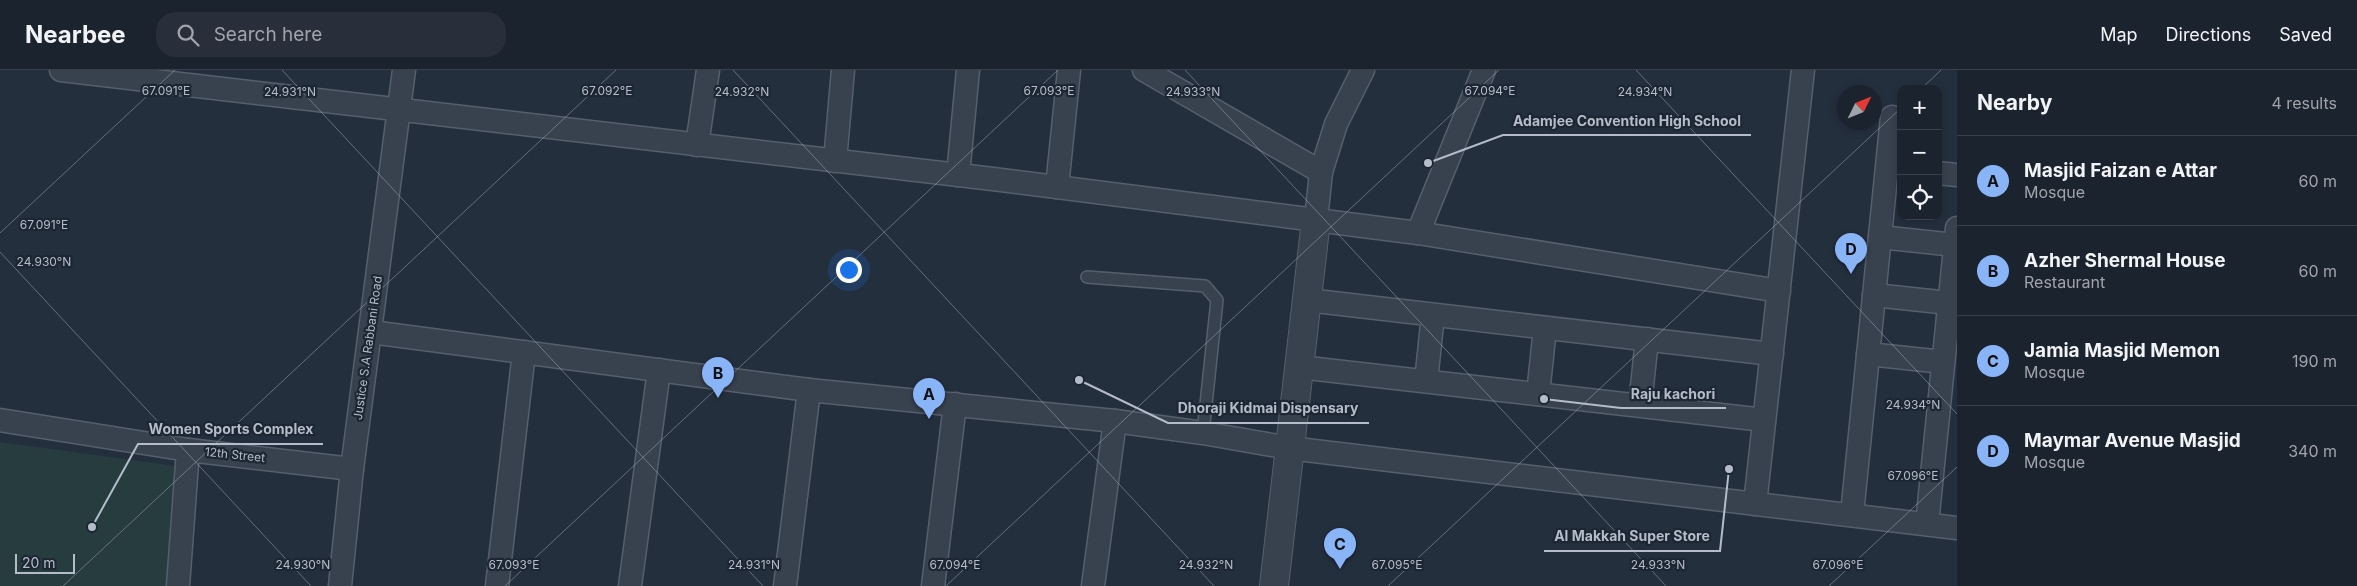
<!DOCTYPE html>
<html lang="en">
<head>
<meta charset="utf-8">
<style>
  body { margin:0; font-family:Inter,sans-serif; background:#282f3a; color:#f1f3f6 }
  .controls { position:absolute; right:15px; top:15px; display:grid; overflow:hidden; border-radius:10px; box-shadow:0 2px 8px #0003 }
  .controls button { width:45px; height:45px; display:grid; place-items:center; padding:0; border:0; border-bottom:1px solid #39404a; background:#1b232e; color:#f1f3f6; font:25px sans-serif }
  .compass { position:absolute; left:1837px; top:15px; width:45px; height:45px; border-radius:50%; background:#1b232e; box-shadow:0 2px 8px #0003; rotate:47deg }
  .scale { position:absolute; left:15px; bottom:12px; width:60px; box-sizing:border-box; padding-left:5px; border:2px solid #b4bcc9; border-top:0; font-size:14px; line-height:18px; white-space:nowrap; color:#b4bcc9; -webkit-text-stroke:4px #1d2633; paint-order:stroke }
  .you { position:absolute; left:848px; top:199px; width:18px; height:18px; margin:-12px; border:4px solid #fff; border-radius:50%; background:#1a73e8; box-shadow:0 0 0 8px #1a73e833 }
  .badge { display:grid; place-items:center; width:32px; height:32px; border-radius:50%; background:#8ab4f8; color:#111; font-size:16px; font-weight:700 }
  .pin { position:absolute; translate:-50% -41px; filter:drop-shadow(0 1px 2px #0008) }
  .pin::after { content:''; position:absolute; top:26px; width:18px; height:15px; background:inherit; clip-path:polygon(0 0,100% 0,50% 100%) }
  .list { margin:0; padding:0; list-style:none }
  h2 { display:flex; justify-content:space-between; align-items:center; height:65px; margin:0; padding:0 20px; font-size:21px }
  h2 small { font-size:16px; font-weight:400; color:#a0a4aa }
  .list li { display:grid; grid-template-columns:32px 1fr auto; gap:15px; align-items:center; box-sizing:border-box; height:90px; padding:0 20px; border-top:1px solid #39404a }
  .list b { display:block; font-size:19px; white-space:nowrap }
  .list p { margin:0; font-size:16px; white-space:nowrap; color:#a0a4aa }
  .list em { font-size:16px; font-style:normal; color:#a0a4aa }
  .icon { flex:none; width:28px; height:28px; fill:none; stroke:currentColor; stroke-width:2; stroke-linecap:round; stroke-linejoin:round }
  .map { position:relative; flex:none; width:1957px; height:516px; overflow:hidden }
  header { display:flex; align-items:center; gap:30px; box-sizing:border-box; height:70px; padding:0 25px; background:#1b232e; border-bottom:1px solid #39404a }
  header strong { font-size:24px }
  nav { display:flex; gap:28px; margin-inline-start:auto; font-size:18px }
  .search { width:350px; height:45px; background:#282f3a; display:flex; align-items:center; gap:12px; box-sizing:border-box; padding:0 18px; border-radius:20px; color:#a0a4aa; font-size:19px }
  main { display:flex }
  aside { flex:1; background:#1b232e }
  .map>svg:first-child { display:block }
  .green { fill:#263c3f }
  .lines { fill:none; stroke-linecap:round; stroke-linejoin:round }
  .service-casing { stroke:#565f6c; stroke-width:14 }
  .minor-casing { stroke:#565f6c; stroke-width:25 }
  .tertiary-casing { stroke:#565f6c; stroke-width:30 }
  .service { stroke:#38414e; stroke-width:11 }
  .minor { stroke:#38414e; stroke-width:22 }
  .tertiary { stroke:#38414e; stroke-width:28 }
  .ticks { fill:none; stroke:#b4bcc9; stroke-width:1; stroke-opacity:0.45 }
  .labels { text-anchor:middle; stroke-width:4.5; stroke-linejoin:round; paint-order:stroke }
  .street-label { font-size:12px; fill:#b4bcc9; stroke:#1d2633 }
  .ticks-label { font-size:12px; text-anchor:middle; fill:#b4bcc9; stroke:#1d2633; stroke-width:4.5; stroke-linejoin:round; paint-order:stroke }
  .leader { fill:none; stroke:#b4bcc9; stroke-width:2 }
  .callout-dot { fill:#b4bcc9; stroke:#1d2633; stroke-width:2 }
  .callout-label { font-size:14px; text-anchor:middle; font-weight:bold; fill:#b4bcc9; stroke:#1d2633; stroke-width:4.5; stroke-linejoin:round; paint-order:stroke }
</style>
</head>
<body>
<header>
<strong>Nearbee</strong>
<div class="search"><svg class="icon" aria-label="search" viewBox="0 0 24 24"><circle cx="10" cy="10" r="6"/><path d="M15 15l6 6"/></svg>Search here</div>
<nav><a>Map</a><a>Directions</a><a>Saved</a></nav>
</header>
<main>
<div class="map">
<svg width="1957" height="516" viewBox="0 0 1957 516">
  <rect width="100%" height="100%" fill="#242f3e"/>
  <path class="green" d="M 0,372 L 190,398 L 176,516 L 0,516 Z"/>
  <g class="lines">
    <defs>
      <path id="service" d="M 1087,207 L 1205,216 L 1217,230 L 1203,363"/>
      <g id="minor">
        <path d="M 61,0 L 993,109 L 1316,150 L 1418,163 L 1779,221"/>
        <path d="M 1144,0 L 1321,102 L 1316,150"/>
        <path d="M 697,75 L 708,0"/>
        <path d="M 835,91 L 843,0"/>
        <path d="M 1321,102 L 1336,54 L 1363,0"/>
        <path d="M 1938,103 L 1957,105"/>
        <path d="M 958,105 L 968,0"/>
        <path d="M 1057,117 L 1069,0"/>
        <path d="M 1418,163 L 1484,0"/>
        <path d="M 1880,167 L 1955,175"/>
        <path d="M 1874,225 L 1949,233"/>
        <path d="M 1307,230 L 1772,284"/>
        <path d="M 371,262 L 809,320 L 1115,351 L 1203,363 L 1289,378 L 1957,458"/>
        <path d="M 1868,284 L 1943,292"/>
        <path d="M 1299,297 L 1764,350"/>
        <path d="M 1426,311 L 1433,245"/>
        <path d="M 1538,324 L 1545,258"/>
        <path d="M 1640,335 L 1647,269"/>
        <path d="M 0,350 L 188,380 L 352,399"/>
        <path d="M 1755,434 L 1803,0"/>
        <path d="M 1852,444 L 1892,47"/>
        <path d="M 1927,454 L 1957,158"/>
        <path d="M 178,516 L 188,380"/>
        <path d="M 340,516 L 352,399 L 404,0"/>
        <path d="M 497,516 L 524,282"/>
        <path d="M 630,516 L 659,300"/>
        <path d="M 785,516 L 809,320"/>
        <path d="M 933,516 L 955,334"/>
        <path d="M 1093,516 L 1115,351"/>
      </g>
      <path id="tertiary" d="M 1274,516 L 1316,150"/>
    </defs>
    <use href="#service" class="service-casing"/>
    <use href="#minor" class="minor-casing"/>
    <use href="#tertiary" class="tertiary-casing"/>
    <use href="#service" class="service"/>
    <use href="#minor" class="minor"/>
    <use href="#tertiary" class="tertiary"/>
  </g>
  <path class="ticks" d="M 282,0 L 763,516M 733,0 L 1214,516M 1185,0 L 1666,516M 1636,0 L 1957,344M 1921,19 L 1941,0M 0,163 L 175,0M 0,182 L 311,516M 63,516 L 616,0M 505,516 L 1058,0M 946,516 L 1499,0M 1388,516 L 1901,38M 1829,516 L 1957,397"/>
  <g class="labels">
    <g class="street-label">
      <text transform="translate(368 278) rotate(-82)" y="4">Justice S.A Rabbani Road</text>
      <text transform="translate(235 385) rotate(6)" y="4">12th Street</text>
    </g>
  </g>
  <g class="ticks-label">
    <text x="166" y="25">67.091°E</text>
    <text x="607" y="25">67.092°E</text>
    <text x="1049" y="25">67.093°E</text>
    <text x="1490" y="25">67.094°E</text>
    <text x="290" y="26">24.931°N</text>
    <text x="742" y="26">24.932°N</text>
    <text x="1193" y="26">24.933°N</text>
    <text x="1645" y="26">24.934°N</text>
    <text x="44" y="159">67.091°E</text>
    <text x="44" y="196">24.930°N</text>
    <text x="1913" y="339">24.934°N</text>
    <text x="1913" y="410">67.096°E</text>
    <text x="303" y="499">24.930°N</text>
    <text x="754" y="499">24.931°N</text>
    <text x="1206" y="499">24.932°N</text>
    <text x="1658" y="499">24.933°N</text>
    <text x="514" y="499">67.093°E</text>
    <text x="955" y="499">67.094°E</text>
    <text x="1397" y="499">67.095°E</text>
    <text x="1838" y="499">67.096°E</text>
  </g>
  <path class="leader" d="M1428 93L1503 65H1751M1544 329L1621 338H1726M1079 310L1168 353H1369M92 457L138 374H323M1729 399L1720 481H1544"/>
  <g class="callout-dot">
    <circle cx="1428" cy="93" r="5"/>
    <circle cx="1544" cy="329" r="5"/>
    <circle cx="1079" cy="310" r="5"/>
    <circle cx="92" cy="457" r="5"/>
    <circle cx="1729" cy="399" r="5"/>
  </g>
  <g class="callout-label">
    <text x="1627" y="56">Adamjee Convention High School</text>
    <text x="1673" y="329">Raju kachori</text>
    <text x="1268" y="343">Dhoraji Kidmai Dispensary</text>
    <text x="231" y="364">Women Sports Complex</text>
    <text x="1632" y="471">Al Makkah Super Store</text>
  </g>
</svg>
<div class="controls">
<button>+</button>
<button>−</button>
<button><svg class="icon" aria-label="locate" viewBox="0 0 24 24"><circle cx="12" cy="12" r="6"/><path d="M12 2v4M12 18v4M2 12h4M18 12h4"/></svg></button>
</div>
<svg class="compass" viewBox="-18 -18 36 36"><path d="M0-13l5 13h-10z" fill="#e53935"/><path d="M0 13l5-13h-10z" fill="#a0a4aa"/></svg>
<div class="scale">20 m</div>
<div class="you"></div>
<div class="pin badge" style="left:929px;top:349px">A</div>
<div class="pin badge" style="left:718px;top:328px">B</div>
<div class="pin badge" style="left:1340px;top:499px">C</div>
<div class="pin badge" style="left:1851px;top:204px">D</div>
</div>
<aside>
<h2>Nearby<small>4 results</small></h2>
<ul class="list">
<li><span class="badge">A</span><div><b>Masjid Faizan e Attar</b><p>Mosque</p></div><em>60 m</em></li>
<li><span class="badge">B</span><div><b>Azher Shermal House</b><p>Restaurant</p></div><em>60 m</em></li>
<li><span class="badge">C</span><div><b>Jamia Masjid Memon</b><p>Mosque</p></div><em>190 m</em></li>
<li><span class="badge">D</span><div><b>Maymar Avenue Masjid</b><p>Mosque</p></div><em>340 m</em></li>
</ul>
</aside>
</main>
</body>
</html>
